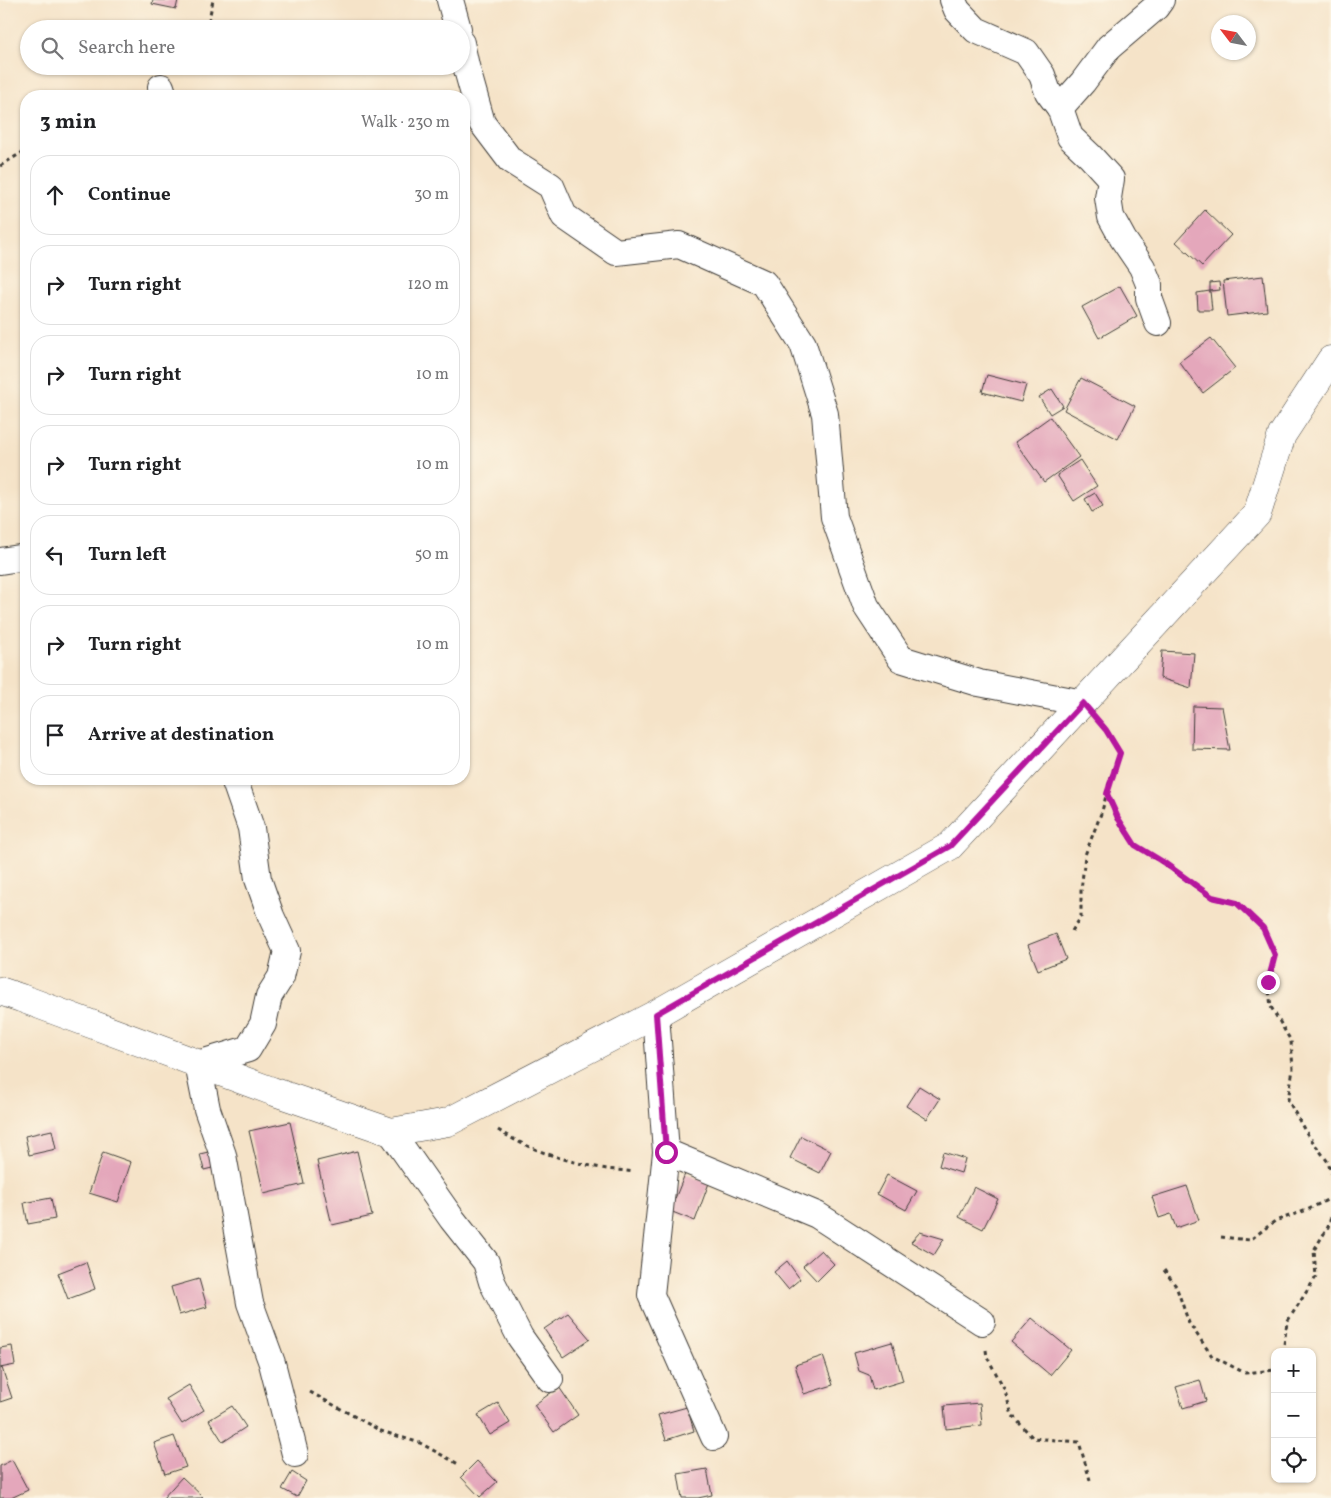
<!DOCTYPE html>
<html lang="en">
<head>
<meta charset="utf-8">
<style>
  body { margin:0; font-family:Vollkorn,serif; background:#f2f2f2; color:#202124 }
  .controls { position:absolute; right:15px; bottom:15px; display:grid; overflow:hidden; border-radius:10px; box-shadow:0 1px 4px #0004 }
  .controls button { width:45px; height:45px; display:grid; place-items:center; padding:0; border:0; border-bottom:1px solid #e0e0e0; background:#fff; color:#202124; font:25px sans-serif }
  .compass { position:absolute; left:1211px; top:15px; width:45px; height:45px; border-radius:50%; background:#fff; box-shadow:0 1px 4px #0004; rotate:302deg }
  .stop { position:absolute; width:15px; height:15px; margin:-11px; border:4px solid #b5179e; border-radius:50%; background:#fff }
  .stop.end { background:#b5179e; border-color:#fff; box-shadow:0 1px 5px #0008 }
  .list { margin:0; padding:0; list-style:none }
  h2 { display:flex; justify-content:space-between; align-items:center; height:65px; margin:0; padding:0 20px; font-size:21px }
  h2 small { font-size:16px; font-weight:400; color:#757577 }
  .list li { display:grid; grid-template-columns:32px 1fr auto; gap:15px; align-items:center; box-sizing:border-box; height:80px; margin:0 10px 10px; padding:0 10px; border:1px solid #e0e0e0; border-radius:20px }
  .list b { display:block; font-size:19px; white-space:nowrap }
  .list em { font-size:16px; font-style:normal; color:#757577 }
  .icon { flex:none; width:28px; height:28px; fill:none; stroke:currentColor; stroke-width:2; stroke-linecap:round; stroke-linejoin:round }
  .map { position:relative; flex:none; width:1331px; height:1498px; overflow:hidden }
  .search { position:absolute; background:#fff; box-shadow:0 1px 4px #0004; left:20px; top:20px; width:450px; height:55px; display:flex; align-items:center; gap:12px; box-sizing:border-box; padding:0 18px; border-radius:28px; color:#757577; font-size:19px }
  .panel { position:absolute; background:#fff; box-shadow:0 1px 4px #0004; left:20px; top:90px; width:450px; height:695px; border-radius:20px }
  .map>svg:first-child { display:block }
  .building { fill:#e4a7bb }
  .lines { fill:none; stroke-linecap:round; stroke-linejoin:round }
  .street-casing { stroke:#3d3a36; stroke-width:28 }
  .secondary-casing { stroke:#3d3a36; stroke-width:29 }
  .path { stroke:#3d3a36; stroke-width:3; stroke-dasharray:4 4; stroke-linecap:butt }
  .street { stroke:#fff; stroke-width:26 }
  .secondary { stroke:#fff; stroke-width:28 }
  .route { stroke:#b5179e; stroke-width:6 }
</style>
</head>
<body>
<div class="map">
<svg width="1331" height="1498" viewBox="0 0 1331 1498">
  <rect width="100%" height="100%" fill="#fcf5e5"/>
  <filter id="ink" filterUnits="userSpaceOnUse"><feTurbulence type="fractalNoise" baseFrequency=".02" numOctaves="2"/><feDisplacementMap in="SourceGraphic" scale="10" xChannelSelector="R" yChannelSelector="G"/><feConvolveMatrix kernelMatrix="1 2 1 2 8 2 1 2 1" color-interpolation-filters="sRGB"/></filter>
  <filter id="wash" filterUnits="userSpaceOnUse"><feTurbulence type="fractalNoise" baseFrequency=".0096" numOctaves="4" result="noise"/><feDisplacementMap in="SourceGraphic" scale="20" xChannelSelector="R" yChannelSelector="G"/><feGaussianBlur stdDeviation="1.12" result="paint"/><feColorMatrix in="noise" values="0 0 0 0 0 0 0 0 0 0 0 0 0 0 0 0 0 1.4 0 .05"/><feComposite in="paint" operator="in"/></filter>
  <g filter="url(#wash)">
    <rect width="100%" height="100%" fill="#f5e3c8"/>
    <g id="blocks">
      <g class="building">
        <path d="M 153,0 L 178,0 L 176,9 L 152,4 Z"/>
        <path d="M 137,66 L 163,66 L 163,72 L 137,69 Z"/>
        <path d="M 1205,210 L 1231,235 L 1202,266 L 1176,242 Z"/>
        <path d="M 1263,276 L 1267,311 L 1227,316 L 1223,281 Z"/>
        <path d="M 1219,282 L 1220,290 L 1210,291 L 1212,310 L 1198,310 L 1197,293 L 1210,291 L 1210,283 Z"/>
        <path d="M 1120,286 L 1137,316 L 1099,338 L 1082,307 Z"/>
        <path d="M 1211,338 L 1235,368 L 1203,393 L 1179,362 Z"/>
        <path d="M 987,375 L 1026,385 L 1021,402 L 982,392 Z"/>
        <path d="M 1081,378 L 1135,406 L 1118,439 L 1064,410 Z"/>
        <path d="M 1052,389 L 1063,406 L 1050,414 L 1039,397 Z"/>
        <path d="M 1050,417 L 1079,457 L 1044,482 L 1015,442 Z"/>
        <path d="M 1080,460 L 1097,486 L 1074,501 L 1057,475 Z"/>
        <path d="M 1095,493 L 1103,506 L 1092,512 L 1085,499 Z"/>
        <path d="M 1162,651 L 1194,653 L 1191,688 L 1160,678 Z"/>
        <path d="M 1193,706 L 1222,707 L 1230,750 L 1192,749 Z"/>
        <path d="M 1056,934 L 1066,959 L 1038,970 L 1028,945 Z"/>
        <path d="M 919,1086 L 940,1099 L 927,1119 L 906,1106 Z"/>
        <path d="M 290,1122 L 304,1184 L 264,1194 L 249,1131 Z"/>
        <path d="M 52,1130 L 56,1149 L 29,1155 L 25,1136 Z"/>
        <path d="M 801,1136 L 831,1151 L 820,1173 L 790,1158 Z"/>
        <path d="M 212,1151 L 216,1167 L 204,1170 L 200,1154 Z"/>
        <path d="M 357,1151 L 372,1216 L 332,1225 L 317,1161 Z"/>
        <path d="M 103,1152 L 131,1162 L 118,1202 L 89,1193 Z"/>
        <path d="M 943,1152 L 965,1159 L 961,1173 L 939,1166 Z"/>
        <path d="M 685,1174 L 709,1183 L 695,1221 L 670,1211 Z"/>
        <path d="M 887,1175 L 917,1191 L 906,1210 L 877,1194 Z"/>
        <path d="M 1187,1186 L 1199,1220 L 1176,1228 L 1171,1214 L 1159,1218 L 1152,1197 Z"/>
        <path d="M 974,1187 L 998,1199 L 983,1229 L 959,1217 Z"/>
        <path d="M 51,1198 L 55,1219 L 28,1224 L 24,1203 Z"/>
        <path d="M 920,1232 L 944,1239 L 934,1255 L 911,1242 Z"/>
        <path d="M 821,1250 L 834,1264 L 817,1281 L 803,1266 Z"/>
        <path d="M 787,1261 L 800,1279 L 788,1289 L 774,1272 Z"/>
        <path d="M 86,1262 L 95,1289 L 68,1299 L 58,1273 Z"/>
        <path d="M 199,1279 L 207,1307 L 179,1315 L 171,1287 Z"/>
        <path d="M 568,1313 L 590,1339 L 563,1357 L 544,1329 Z"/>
        <path d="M 1032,1318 L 1071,1350 L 1050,1375 L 1011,1342 Z"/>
        <path d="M 892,1342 L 903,1381 L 873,1390 L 869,1375 L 859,1371 L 854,1353 Z"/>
        <path d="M 12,1346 L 15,1365 L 0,1368 L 0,1348 Z"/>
        <path d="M 823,1356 L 833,1385 L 804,1394 L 795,1365 Z"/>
        <path d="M 2,1368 L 12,1398 L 0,1402 L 0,1369 Z"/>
        <path d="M 1200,1380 L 1206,1401 L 1183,1408 L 1176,1387 Z"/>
        <path d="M 189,1385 L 204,1410 L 182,1424 L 166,1399 Z"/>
        <path d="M 559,1387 L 578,1415 L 554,1432 L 534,1405 Z"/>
        <path d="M 498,1403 L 510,1423 L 490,1435 L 478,1415 Z"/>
        <path d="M 980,1403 L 982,1425 L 946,1429 L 944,1406 Z"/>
        <path d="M 232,1406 L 246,1427 L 223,1442 L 209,1420 Z"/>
        <path d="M 687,1407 L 694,1431 L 666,1440 L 658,1415 Z"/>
        <path d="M 174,1436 L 186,1467 L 165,1474 L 154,1443 Z"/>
        <path d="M 12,1460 L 28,1490 L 11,1498 L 0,1498 L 0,1466 Z"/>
        <path d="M 477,1461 L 497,1482 L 480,1497 L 461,1477 Z"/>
        <path d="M 707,1469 L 712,1495 L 698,1498 L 682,1498 L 678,1474 Z"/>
        <path d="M 292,1472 L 306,1481 L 297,1497 L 282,1489 Z"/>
        <path d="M 182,1477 L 203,1497 L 201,1498 L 163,1498 Z"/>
      </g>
    </g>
  </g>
  <g filter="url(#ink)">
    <use href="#blocks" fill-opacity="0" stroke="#3d3a36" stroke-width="1"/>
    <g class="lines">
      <defs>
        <g id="street">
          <path d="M 450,0 L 458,29"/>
          <path d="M 953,0 L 957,10 L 976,30 L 1026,52 L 1042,75 L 1048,92 L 1060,108 L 1070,137 L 1090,156 L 1111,179 L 1108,198 L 1111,217 L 1123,239 L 1142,267 L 1149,284 L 1149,298 L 1158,323"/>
          <path d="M 461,43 L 466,66 L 482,123 L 510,160 L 551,186 L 564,216 L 616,252 L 679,245 L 764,283 L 803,344 L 825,414 L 834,517 L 866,606 L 901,659 L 979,683 L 1083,703"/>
          <path d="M 161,87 L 164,96"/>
          <path d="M 1060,108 L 1083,82 L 1109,47 L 1156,7 L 1161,0"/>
          <path d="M 0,561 L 26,557"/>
          <path d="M 234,779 L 251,828 L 258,879 L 271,916 L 287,951 L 281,977 L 269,996 L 263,1024 L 248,1049 L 198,1064 L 207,1109 L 223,1155 L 250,1303 L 272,1363 L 295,1454"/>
          <path d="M 656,1014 L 666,1152 L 817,1215 L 982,1322"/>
          <path d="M 391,1132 L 452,1219 L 486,1262 L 492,1282 L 520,1337 L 550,1379"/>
          <path d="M 666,1152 L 651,1295 L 714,1437"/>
        </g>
        <path id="secondary" d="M 0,991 L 21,998 L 272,1091 L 391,1132 L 448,1122 L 656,1014 L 950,846 L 1257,514 L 1282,435 L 1331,360"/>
      </defs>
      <use href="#street" class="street-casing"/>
      <use href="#secondary" class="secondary-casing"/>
      <g class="path">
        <path d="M 207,29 L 213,0"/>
        <path d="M 0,166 L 26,150"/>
        <path d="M 1107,794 L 1117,818 L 1135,845 L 1163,863 L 1211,897 L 1237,903 L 1263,928 L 1275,955 L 1268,982 L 1271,1007 L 1291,1041 L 1293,1069 L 1288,1100 L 1305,1131 L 1328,1162 L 1331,1173"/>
        <path d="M 1072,931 L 1081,917 L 1081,891 L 1085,855 L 1102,811 L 1110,781 L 1120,753 L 1106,730 L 1101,724"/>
        <path d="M 498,1130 C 527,1149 562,1160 596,1167 C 608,1170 622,1170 634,1172"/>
        <path d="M 1221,1237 L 1250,1240 L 1275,1221 L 1307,1210 L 1331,1198"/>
        <path d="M 1164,1270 L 1176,1286 L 1189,1323 L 1212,1356 L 1245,1373 L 1275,1370"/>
        <path d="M 986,1350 L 987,1357 L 1004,1388 L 1012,1415 L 1033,1438 L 1079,1442 L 1090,1480"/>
        <path d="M 1283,1352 L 1287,1322 L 1316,1277 L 1314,1250 L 1328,1227 L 1331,1217"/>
        <path d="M 310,1392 L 381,1431 L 420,1443 L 460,1465"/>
      </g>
      <use href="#street" class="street"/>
      <use href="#secondary" class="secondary"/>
    </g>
  </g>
  <g class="lines" filter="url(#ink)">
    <path class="route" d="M 666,1152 L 656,1014 L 950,846 L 1083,703 L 1106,730 L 1120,753 L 1107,794 L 1118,818 L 1135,845 L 1163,862 L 1212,897 L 1237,903 L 1263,928 L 1275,955 L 1268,982"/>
  </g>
</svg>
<div class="controls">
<button>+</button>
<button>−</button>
<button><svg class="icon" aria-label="locate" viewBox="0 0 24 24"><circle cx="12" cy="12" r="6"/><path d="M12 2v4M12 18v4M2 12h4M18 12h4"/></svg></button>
</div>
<svg class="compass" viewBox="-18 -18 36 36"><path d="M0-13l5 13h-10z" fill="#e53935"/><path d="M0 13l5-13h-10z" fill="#757577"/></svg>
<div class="stop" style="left:666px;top:1152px"></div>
<div class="stop end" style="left:1268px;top:982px"></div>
<div class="search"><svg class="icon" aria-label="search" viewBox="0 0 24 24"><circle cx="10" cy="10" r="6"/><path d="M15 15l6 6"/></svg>Search here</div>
<section class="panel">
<h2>3 min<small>Walk · 230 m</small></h2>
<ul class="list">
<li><svg class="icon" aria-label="ahead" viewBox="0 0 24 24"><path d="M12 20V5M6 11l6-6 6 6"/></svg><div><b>Continue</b></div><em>30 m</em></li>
<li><svg class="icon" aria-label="right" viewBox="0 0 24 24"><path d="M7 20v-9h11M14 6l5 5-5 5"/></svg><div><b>Turn right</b></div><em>120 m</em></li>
<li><svg class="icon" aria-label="right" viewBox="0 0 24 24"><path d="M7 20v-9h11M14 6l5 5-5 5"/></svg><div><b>Turn right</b></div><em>10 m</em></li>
<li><svg class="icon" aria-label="right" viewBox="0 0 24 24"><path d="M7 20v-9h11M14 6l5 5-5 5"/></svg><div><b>Turn right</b></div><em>10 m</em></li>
<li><svg class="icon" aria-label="left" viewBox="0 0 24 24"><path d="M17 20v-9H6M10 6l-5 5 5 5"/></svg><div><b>Turn left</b></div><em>50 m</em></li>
<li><svg class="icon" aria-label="right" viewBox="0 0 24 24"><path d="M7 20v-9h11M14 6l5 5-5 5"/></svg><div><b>Turn right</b></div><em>10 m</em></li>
<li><svg class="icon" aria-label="arrive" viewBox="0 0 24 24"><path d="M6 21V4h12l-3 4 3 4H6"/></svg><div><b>Arrive at destination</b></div></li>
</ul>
</section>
</div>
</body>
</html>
